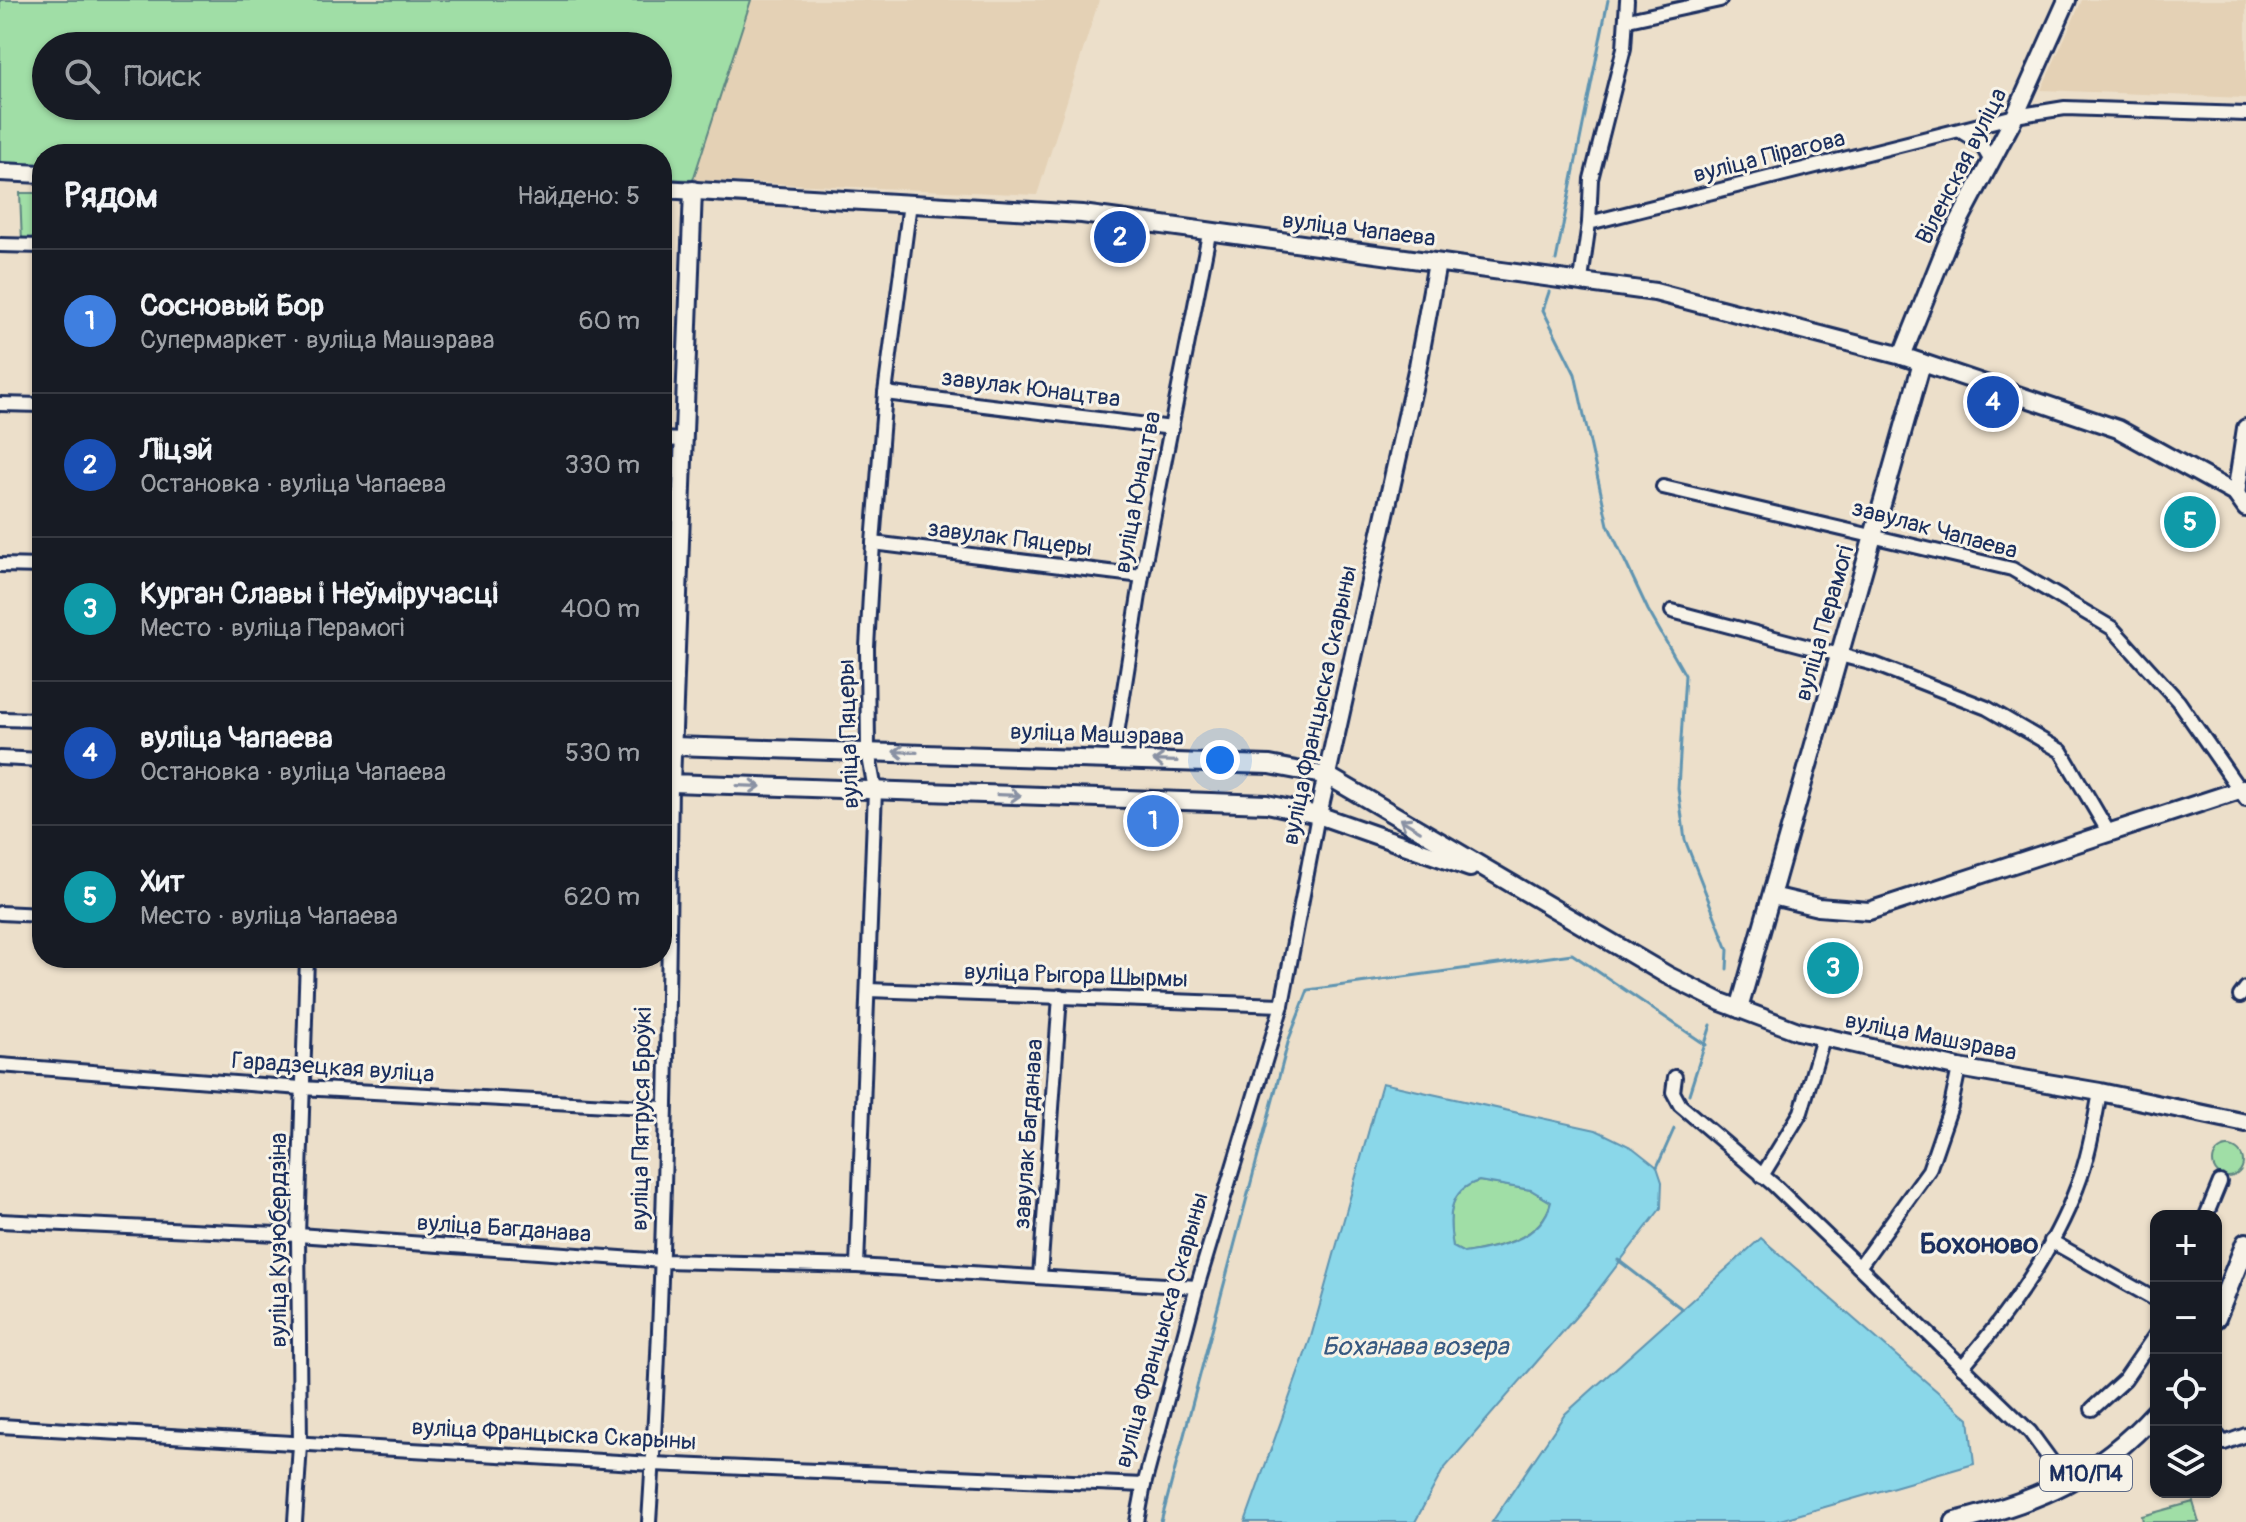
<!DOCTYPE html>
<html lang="ru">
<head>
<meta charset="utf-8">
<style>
  body { margin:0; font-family:Pangolin,sans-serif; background:#20242c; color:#f1f3f6 }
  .controls { position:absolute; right:24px; bottom:24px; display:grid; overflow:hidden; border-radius:16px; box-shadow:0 2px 6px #0004 }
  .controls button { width:72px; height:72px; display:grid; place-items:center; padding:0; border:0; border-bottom:2px solid #363941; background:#171b24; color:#f1f3f6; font:40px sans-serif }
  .you { position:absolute; left:1220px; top:760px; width:28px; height:28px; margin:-20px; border:6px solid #fff; border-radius:50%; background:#1a73e8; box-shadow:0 0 0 12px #1a73e833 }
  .badge { display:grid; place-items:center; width:52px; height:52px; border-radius:50%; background:#1f6fb2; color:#fff; font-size:26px; font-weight:700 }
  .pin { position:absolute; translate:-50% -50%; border:4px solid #fff; box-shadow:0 2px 8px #0006 }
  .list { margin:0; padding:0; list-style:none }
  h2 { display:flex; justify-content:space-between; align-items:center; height:104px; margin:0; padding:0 32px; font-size:34px }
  h2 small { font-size:26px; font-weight:400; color:#9ea1a6 }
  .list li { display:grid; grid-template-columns:52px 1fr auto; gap:24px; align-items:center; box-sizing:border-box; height:144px; padding:0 32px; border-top:2px solid #363941 }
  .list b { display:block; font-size:30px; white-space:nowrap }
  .list p { margin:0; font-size:26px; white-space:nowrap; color:#9ea1a6 }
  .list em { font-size:26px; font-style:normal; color:#9ea1a6 }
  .icon { flex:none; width:44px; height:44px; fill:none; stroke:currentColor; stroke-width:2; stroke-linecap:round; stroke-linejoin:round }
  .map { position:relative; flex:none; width:2246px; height:1522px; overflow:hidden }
  .search { position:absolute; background:#171b24; box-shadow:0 2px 6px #0004; left:32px; top:32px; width:640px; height:88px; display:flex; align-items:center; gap:20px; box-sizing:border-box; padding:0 28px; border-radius:44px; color:#9ea1a6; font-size:30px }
  .panel { position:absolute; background:#171b24; box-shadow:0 2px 6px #0004; left:32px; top:144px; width:640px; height:824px; border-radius:32px }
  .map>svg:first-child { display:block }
  .built { fill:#e4d1b5 }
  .green { fill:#a0dea6; stroke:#5e8682; stroke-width:2; fill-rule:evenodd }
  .water { fill:#8ad7e9; stroke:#5e94b1; stroke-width:2; fill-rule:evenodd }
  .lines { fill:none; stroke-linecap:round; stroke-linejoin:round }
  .stream { stroke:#5e94b1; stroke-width:3 }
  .street-casing { stroke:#1b2f5e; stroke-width:18 }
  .secondary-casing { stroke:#1b2f5e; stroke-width:22 }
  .primary-casing { stroke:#1b2f5e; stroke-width:24 }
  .street { stroke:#f7f3e8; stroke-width:12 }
  .secondary { stroke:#f7f3e8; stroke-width:16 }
  .primary { stroke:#f7f3e8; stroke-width:18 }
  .oneway { stroke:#8991a3 }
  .labels { text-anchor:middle; stroke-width:6; stroke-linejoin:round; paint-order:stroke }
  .shield { fill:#f7f3e8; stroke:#5d6a87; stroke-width:2 }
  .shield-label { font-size:22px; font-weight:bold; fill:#1b2f5e }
  .street-label { font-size:24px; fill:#1b2f5e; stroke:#f7f3e8 }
  .water-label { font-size:26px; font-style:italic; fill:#375981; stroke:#f7f3e8 }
  .quarter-label { font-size:28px; font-weight:bold; fill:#1b2f5e; stroke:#f7f3e8 }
</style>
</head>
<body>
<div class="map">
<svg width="2246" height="1522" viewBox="0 0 2246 1522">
  <rect width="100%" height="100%" fill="#ecdfca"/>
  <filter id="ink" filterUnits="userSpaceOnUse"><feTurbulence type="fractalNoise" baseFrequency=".0125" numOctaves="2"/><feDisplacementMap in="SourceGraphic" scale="16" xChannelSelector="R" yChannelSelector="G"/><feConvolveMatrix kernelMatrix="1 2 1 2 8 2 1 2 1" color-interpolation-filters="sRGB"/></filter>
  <g filter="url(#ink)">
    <g class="built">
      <path d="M 751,0 L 1099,0 L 1037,195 L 693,180 Z"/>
      <path d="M 2082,0 L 2246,0 L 2246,98 L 2041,90 Z"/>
    </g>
    <g class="green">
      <path d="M 0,0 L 751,0 L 693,180 L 662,179 L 662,154 L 42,154 L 42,168 L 0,168 ZM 46,46 L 658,46 L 658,106 L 46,106 Z"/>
      <path d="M 20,193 L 42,193 L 42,242 L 22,242 Z"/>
      <circle cx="2228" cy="1162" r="15"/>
      <path d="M 1479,1181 L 1531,1190 L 1551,1202 C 1541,1240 1498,1247 1464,1253 L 1453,1247 C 1448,1219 1447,1190 1479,1181 Z"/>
      <path d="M 2193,1502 L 2199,1522 L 2143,1522 L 2142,1516 Z"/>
    </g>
    <g class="water">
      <path d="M 1382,1083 L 1596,1130 L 1633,1148 L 1657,1167 L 1662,1182 L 1661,1208 L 1592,1298 L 1443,1470 L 1415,1522 L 1245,1522 L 1311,1337 ZM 1479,1181 L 1531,1190 L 1551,1202 C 1542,1240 1497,1248 1464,1253 L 1453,1247 C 1448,1219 1447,1190 1479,1181 Z"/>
      <path d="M 1761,1238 L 1969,1419 L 1974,1464 L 1773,1522 L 1492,1522 L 1565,1414 Z"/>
    </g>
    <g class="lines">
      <g class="stream">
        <path d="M 1556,260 L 1608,0"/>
        <path d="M 1549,292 L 1543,310 L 1575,374 L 1608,525 L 1648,610 L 1685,675 L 1678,788 L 1685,840 L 1728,950 L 1727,969"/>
        <path d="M 1689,1094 L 1711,1025"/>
        <path d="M 1657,1167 L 1674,1129"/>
        <path d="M 1618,1260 L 1682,1309"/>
        <path d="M 1161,1522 L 1289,1039 L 1308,990 L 1572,954 L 1706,1045"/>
      </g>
      <defs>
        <g id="street">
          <path d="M 1628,20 L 1720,0"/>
          <path d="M 1960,131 L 1981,144 L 1991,161"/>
          <path d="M 1589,223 L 1591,179 L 1624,48 L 1627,0"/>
          <path d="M 0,245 L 42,246"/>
          <path d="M 1581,280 L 1589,223 L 2015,116 L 2065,108 L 2246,114"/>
          <path d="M 885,393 L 1172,428"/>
          <path d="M 0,404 L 42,405"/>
          <path d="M 662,439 L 683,440"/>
          <path d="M 1663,487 L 2012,569 L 2112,628 L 2178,701 L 2246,799"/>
          <path d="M 873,543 L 1142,576"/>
          <path d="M 0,565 L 42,566"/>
          <path d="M 662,589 L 679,590"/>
          <path d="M 1672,611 L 1874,664 L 1987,708 L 2061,751 L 2109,833"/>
          <path d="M 0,719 L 42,720"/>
          <path d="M 0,758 L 42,760"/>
          <path d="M 1113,759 L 1142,576 L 1209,234"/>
          <path d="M 0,913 L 42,915"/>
          <path d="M 868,990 L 1282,1005"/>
          <path d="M 2240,996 L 2246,988"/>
          <path d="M 0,1065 L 301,1088 L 663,1108"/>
          <path d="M 1675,1077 L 1673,1092 L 1680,1105 L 1774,1185 L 2030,1432 L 2068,1484"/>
          <path d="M 1762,1176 L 1801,1112 L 1823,1038"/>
          <path d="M 2206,1216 L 2220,1182"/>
          <path d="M 0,1221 L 298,1235 L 663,1261 L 857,1266 L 1197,1287"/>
          <path d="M 2051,1241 L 2156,1300"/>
          <path d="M 857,1266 L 875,790 L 868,751 L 867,647 L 873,543 L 885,393 L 910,203"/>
          <path d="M 1859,1267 L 1929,1170 L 1951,1106 L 1959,1068"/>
          <path d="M 1040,1276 L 1060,996"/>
          <path d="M 1962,1367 C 2008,1314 2052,1254 2077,1187 C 2089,1157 2094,1124 2100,1092"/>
          <path d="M 2092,1409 L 2125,1379 L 2156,1334"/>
          <path d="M 0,1426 L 653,1464 L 1144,1485 L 1197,1287 L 1282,1005 L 1318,815"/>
          <path d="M 2216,1434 L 2224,1443 L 2246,1435"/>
          <path d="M 295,1522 L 300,1445 L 298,1235 L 307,958"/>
          <path d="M 649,1522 C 665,1276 668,1029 671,783 L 662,783"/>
          <path d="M 1137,1522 L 1144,1485"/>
        </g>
        <g id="secondary">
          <path d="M 0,172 L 42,174"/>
          <path d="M 662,189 L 1082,214 L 1655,292 L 1902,356 L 2118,429 L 2236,494 L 2246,508"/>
          <path d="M 693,190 L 671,783 L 1267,804 L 1318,815 L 1470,868"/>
          <path d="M 1902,356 L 1947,244 L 2015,116 L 2067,0"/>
          <path d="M 2236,494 L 2246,428"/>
          <path d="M 673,746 L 1270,765 L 1328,776 L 1667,975 L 1721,1002 L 1798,1031 L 1959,1068 L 2100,1092 L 2246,1123"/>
          <path d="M 1318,815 L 1418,366 L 1437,263"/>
          <path d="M 1772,896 L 1818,907 L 1869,911 L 2246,788"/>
          <path d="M 1739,1009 L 1922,363"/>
        </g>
        <g id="primary">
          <path d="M 2216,1318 L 2246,1243"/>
          <path d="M 1955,1522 C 2038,1501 2097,1477 2156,1412"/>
        </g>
      </defs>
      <use href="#street" class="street-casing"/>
      <use href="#secondary" class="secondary-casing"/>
      <use href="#primary" class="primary-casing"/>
      <use href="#street" class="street"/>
      <use href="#secondary" class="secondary"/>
      <use href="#primary" class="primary"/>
    </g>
    <defs><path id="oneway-shaft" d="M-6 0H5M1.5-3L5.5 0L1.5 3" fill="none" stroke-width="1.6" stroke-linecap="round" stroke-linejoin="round" transform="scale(2)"/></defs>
    <g class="oneway">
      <use href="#oneway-shaft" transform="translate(905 752) rotate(-178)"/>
      <use href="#oneway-shaft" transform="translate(1165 761) rotate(-178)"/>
      <use href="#oneway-shaft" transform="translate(749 786) rotate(2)"/>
      <use href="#oneway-shaft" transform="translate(1009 795) rotate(2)"/>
      <use href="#oneway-shaft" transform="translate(1410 825) rotate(-149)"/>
    </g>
  </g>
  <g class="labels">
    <rect class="shield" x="2040" y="1455" width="92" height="36" rx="6"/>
    <g class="shield-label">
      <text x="2086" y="1481">М10/П4</text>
    </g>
    <g class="street-label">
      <text transform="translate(1769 156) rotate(-14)" y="8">вуліца Пірагова</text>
      <text transform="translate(1961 166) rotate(-63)" y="8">Віленская вуліца</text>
      <text transform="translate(1359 229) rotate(7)" y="8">вуліца Чапаева</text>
      <text transform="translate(1031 388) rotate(7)" y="8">завулак Юнацтва</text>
      <text transform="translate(1137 492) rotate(-79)" y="8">вуліца Юнацтва</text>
      <text transform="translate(1935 529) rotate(15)" y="8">завулак Чапаева</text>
      <text transform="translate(1010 538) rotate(7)" y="8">завулак Пяцеры</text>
      <text transform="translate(1824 623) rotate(-74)" y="8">вуліца Перамогі</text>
      <text transform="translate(1319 705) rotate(-78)" y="8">вуліца Францыска Скарыны</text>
      <text transform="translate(848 734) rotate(-92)" y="8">вуліца Пяцеры</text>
      <text transform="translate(1097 734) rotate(2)" y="8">вуліца Машэрава</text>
      <text transform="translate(1076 975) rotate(2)" y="8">вуліца Рыгора Шырмы</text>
      <text transform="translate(1931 1036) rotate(11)" y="8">вуліца Машэрава</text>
      <text transform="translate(333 1067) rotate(4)" y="8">Гарадзецкая вуліца</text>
      <text transform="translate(641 1119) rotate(-89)" y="8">вуліца Пятруся Броўкі</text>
      <text transform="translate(1028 1134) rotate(-86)" y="8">завулак Багданава</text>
      <text transform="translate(504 1228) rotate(4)" y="8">вуліца Багданава</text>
      <text transform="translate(278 1240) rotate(-90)" y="8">вуліца Кузюбердзіна</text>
      <text transform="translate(1161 1330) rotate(-74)" y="8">вуліца Францыска Скарыны</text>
      <text transform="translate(554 1434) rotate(3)" y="8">вуліца Францыска Скарыны</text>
    </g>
    <g class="water-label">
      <text x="1415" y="1355">Боханава возера</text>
    </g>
    <g class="quarter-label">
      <text x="1979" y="1253">Бохоново</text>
    </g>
  </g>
</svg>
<div class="controls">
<button>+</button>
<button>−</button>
<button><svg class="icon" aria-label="locate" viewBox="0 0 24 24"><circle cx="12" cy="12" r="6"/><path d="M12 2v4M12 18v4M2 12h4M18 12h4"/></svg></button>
<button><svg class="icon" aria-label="layers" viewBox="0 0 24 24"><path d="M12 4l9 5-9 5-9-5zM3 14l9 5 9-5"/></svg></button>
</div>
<div class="you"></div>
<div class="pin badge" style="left:1153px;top:821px;background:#3f7fe0">1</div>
<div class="pin badge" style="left:1120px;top:237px;background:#1a4fb4">2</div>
<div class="pin badge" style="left:1833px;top:968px;background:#0f9aa8">3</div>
<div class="pin badge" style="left:1993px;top:402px;background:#1a4fb4">4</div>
<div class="pin badge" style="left:2190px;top:522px;background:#0f9aa8">5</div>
<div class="search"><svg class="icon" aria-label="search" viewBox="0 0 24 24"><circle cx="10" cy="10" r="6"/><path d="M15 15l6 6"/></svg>Поиск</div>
<section class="panel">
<h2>Рядом<small>Найдено: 5</small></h2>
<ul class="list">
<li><span class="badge" style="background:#3f7fe0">1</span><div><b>Сосновый Бор</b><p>Супермаркет · вуліца Машэрава</p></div><em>60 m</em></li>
<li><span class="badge" style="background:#1a4fb4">2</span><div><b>Ліцэй</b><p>Остановка · вуліца Чапаева</p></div><em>330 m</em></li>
<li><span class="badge" style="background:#0f9aa8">3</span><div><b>Курган Славы і Неўміручасці</b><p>Место · вуліца Перамогі</p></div><em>400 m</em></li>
<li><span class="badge" style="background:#1a4fb4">4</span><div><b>вуліца Чапаева</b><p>Остановка · вуліца Чапаева</p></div><em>530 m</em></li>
<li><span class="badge" style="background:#0f9aa8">5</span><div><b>Хит</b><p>Место · вуліца Чапаева</p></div><em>620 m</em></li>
</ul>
</section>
</div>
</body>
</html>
